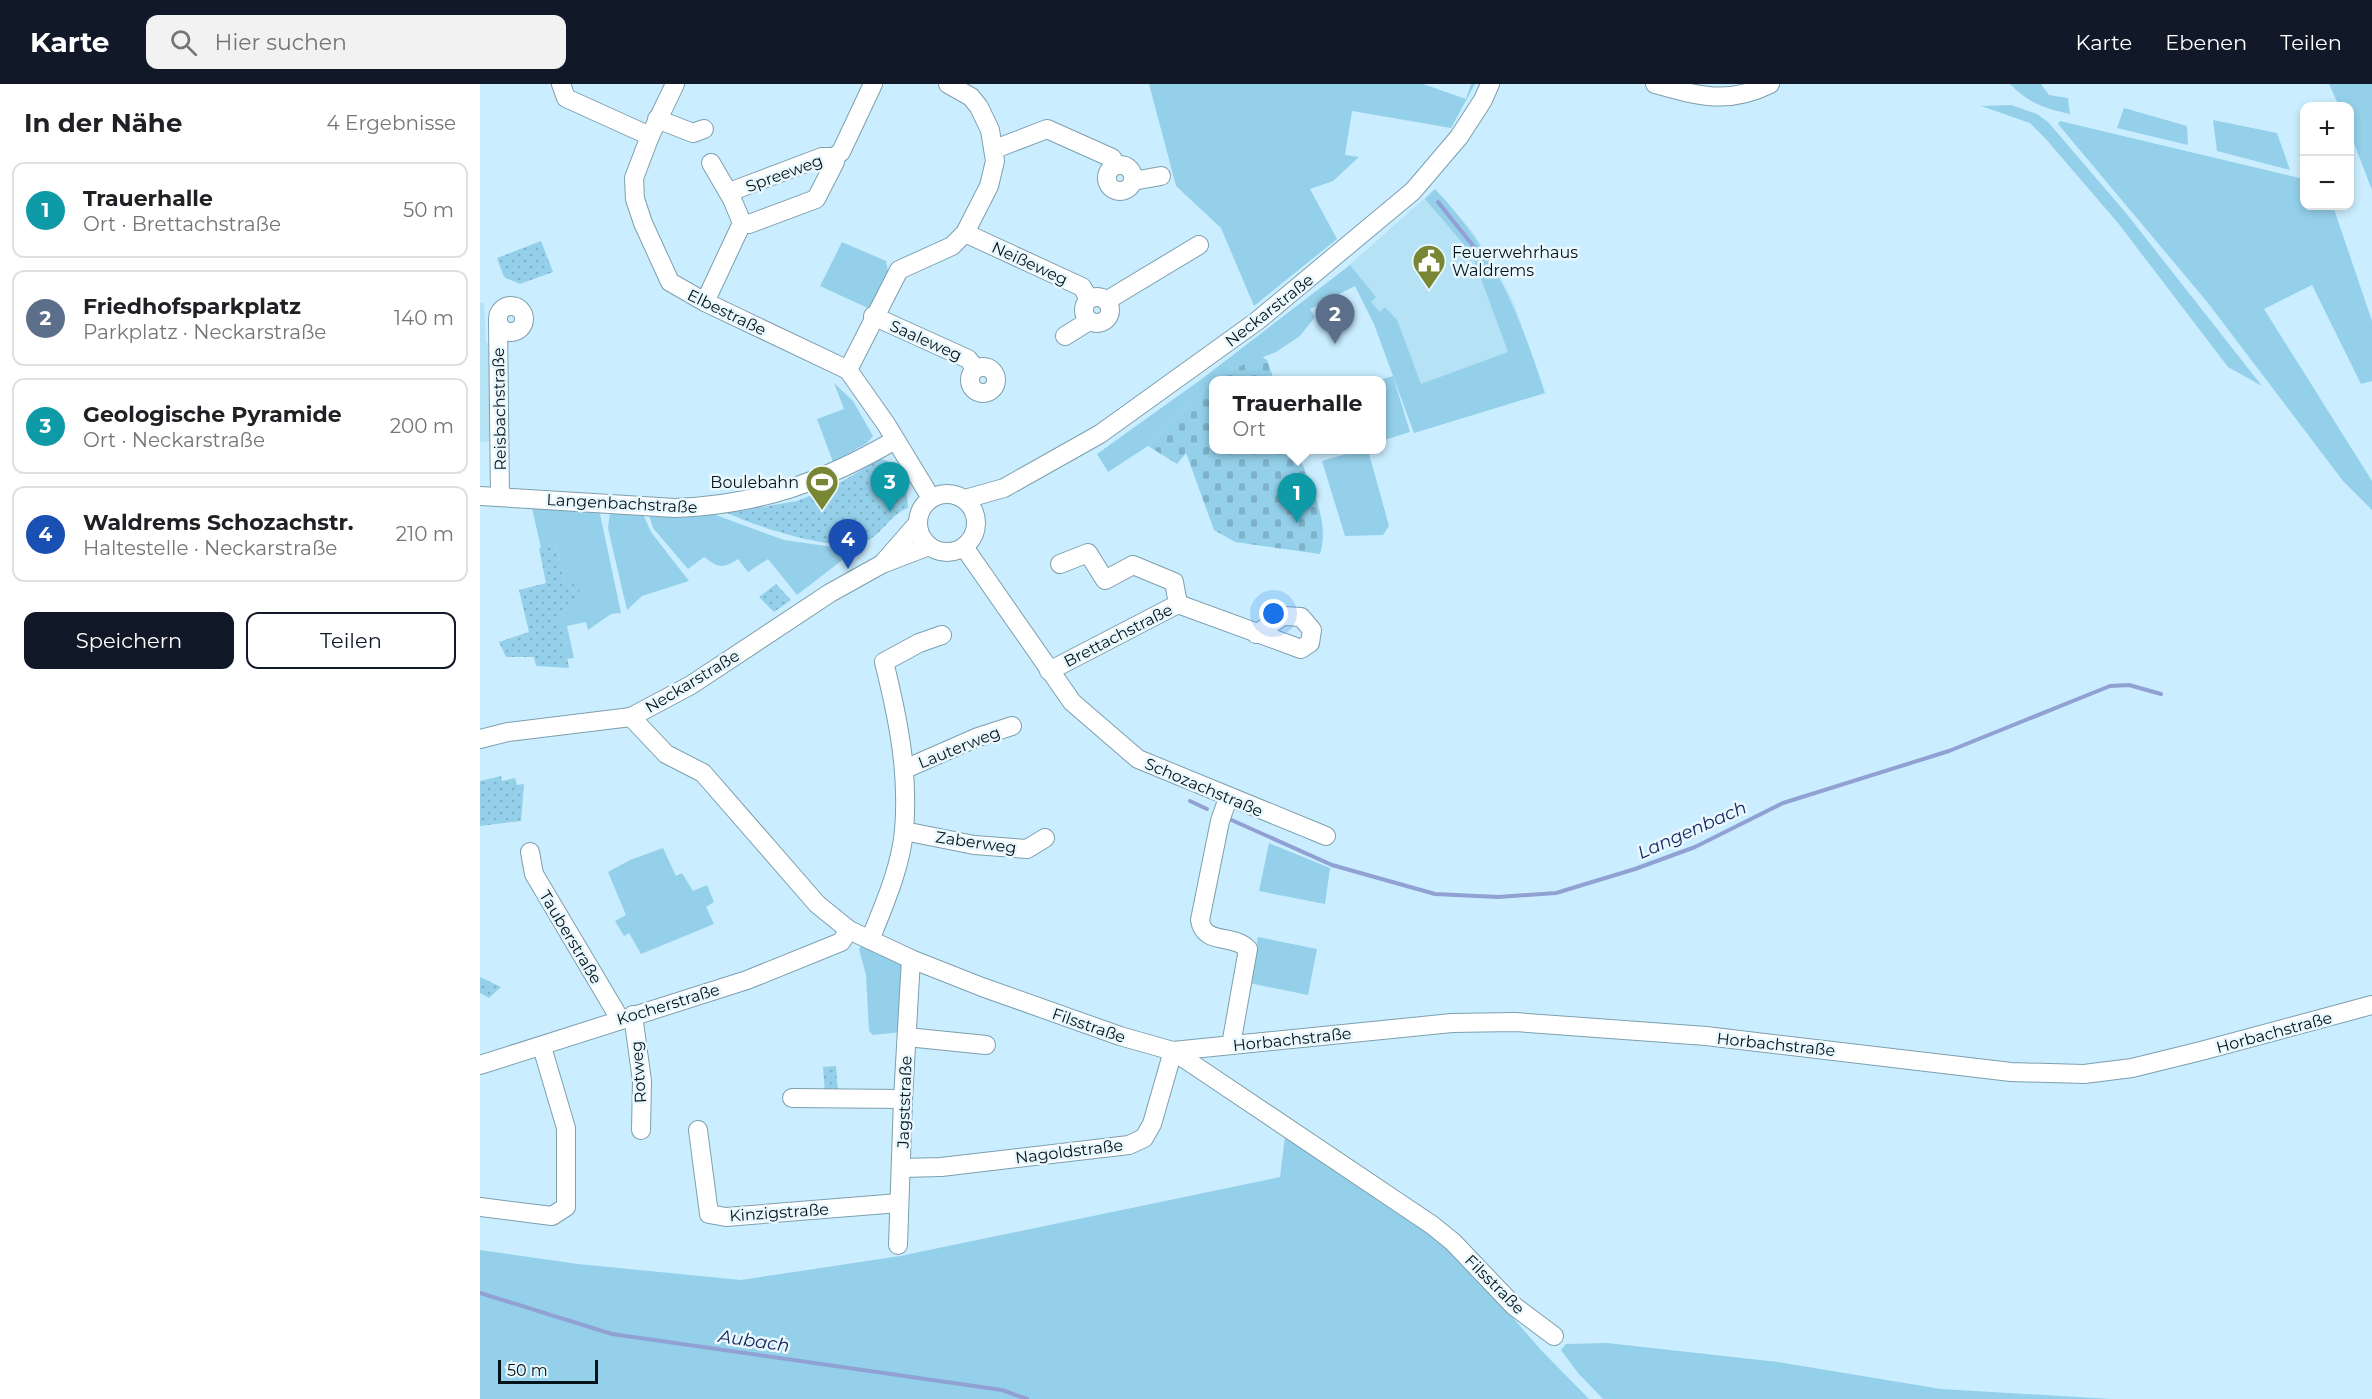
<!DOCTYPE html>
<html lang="de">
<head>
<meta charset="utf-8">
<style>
  body { margin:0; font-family:Montserrat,sans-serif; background:#f2f2f2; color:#202124 }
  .controls { position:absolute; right:18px; top:18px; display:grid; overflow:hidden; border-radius:12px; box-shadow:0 3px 9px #0003 }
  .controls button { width:54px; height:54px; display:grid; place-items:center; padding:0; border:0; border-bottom:2px solid #e0e0e0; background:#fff; color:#202124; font:30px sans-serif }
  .scale { position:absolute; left:18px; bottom:15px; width:100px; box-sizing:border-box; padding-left:6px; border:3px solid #051217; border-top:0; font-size:16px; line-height:21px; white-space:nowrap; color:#051217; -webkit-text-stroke:4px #e9f8fe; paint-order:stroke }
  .you { position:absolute; left:794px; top:530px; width:21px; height:21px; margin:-15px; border:4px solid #fff; border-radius:50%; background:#1a73e8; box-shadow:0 0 0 9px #1a73e833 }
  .badge { display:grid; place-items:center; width:39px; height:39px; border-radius:50%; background:#111827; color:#fff; font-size:20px; font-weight:700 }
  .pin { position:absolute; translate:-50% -50px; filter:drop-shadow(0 2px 3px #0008) }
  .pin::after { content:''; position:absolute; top:32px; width:21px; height:18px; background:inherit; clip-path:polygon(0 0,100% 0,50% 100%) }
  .popup { position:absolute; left:729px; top:292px; width:177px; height:78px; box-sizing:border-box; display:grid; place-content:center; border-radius:12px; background:#fff; filter:drop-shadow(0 2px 4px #0005); font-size:20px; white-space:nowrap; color:#757577 }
  .popup b { font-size:22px; color:#202124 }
  .popup::after { content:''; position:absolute; left:50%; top:100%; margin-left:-12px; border:12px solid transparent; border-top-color:#fff }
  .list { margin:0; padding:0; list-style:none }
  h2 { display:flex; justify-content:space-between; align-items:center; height:78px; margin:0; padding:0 24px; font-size:26px }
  h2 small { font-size:20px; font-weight:400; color:#757577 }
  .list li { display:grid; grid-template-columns:39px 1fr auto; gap:18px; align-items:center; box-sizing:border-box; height:96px; margin:0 12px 12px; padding:0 12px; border:2px solid #e0e0e0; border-radius:12px }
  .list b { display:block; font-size:22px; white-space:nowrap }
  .list p { margin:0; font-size:20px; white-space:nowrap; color:#757577 }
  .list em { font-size:20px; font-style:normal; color:#757577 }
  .actions { display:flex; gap:12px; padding:18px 24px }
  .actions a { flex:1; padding:14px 0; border:2px solid #111827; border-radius:12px; text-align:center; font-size:21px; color:#111827 }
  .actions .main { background:#111827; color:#fff }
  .icon { flex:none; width:33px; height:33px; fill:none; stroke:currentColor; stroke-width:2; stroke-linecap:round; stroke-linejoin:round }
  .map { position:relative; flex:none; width:1892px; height:1315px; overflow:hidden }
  header { display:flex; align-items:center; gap:36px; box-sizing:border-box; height:84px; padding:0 30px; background:#111827; color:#fff }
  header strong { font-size:28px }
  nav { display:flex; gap:33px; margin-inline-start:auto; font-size:21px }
  .search { width:420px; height:54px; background:#f2f2f2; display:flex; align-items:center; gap:15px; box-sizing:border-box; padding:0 21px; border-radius:12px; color:#757577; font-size:22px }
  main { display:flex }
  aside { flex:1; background:#fff }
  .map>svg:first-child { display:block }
  .built { fill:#b5e2f5 }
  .grass { fill:#94d0ea }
  .cemetery { fill:url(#cemetery-stones) }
  .park { fill:url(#park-dots) }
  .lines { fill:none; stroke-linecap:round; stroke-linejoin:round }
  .stream { stroke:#91a1d3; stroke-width:4 }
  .minor-casing { stroke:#7d9fae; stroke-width:20 }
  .minor { stroke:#fff; stroke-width:18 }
  .labels { text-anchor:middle; stroke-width:5; stroke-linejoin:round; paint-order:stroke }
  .street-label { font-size:16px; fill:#051217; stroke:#e9f8fe }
  .poi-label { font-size:16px; fill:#051217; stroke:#e9f8fe; text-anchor:start }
  .water-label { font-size:18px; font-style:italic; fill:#1b2761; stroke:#e9f8fe }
</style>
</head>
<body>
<header>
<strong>Karte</strong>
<div class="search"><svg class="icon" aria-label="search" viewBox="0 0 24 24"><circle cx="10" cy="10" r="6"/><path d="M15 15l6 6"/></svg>Hier suchen</div>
<nav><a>Karte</a><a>Ebenen</a><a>Teilen</a></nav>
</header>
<main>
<aside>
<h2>In der Nähe<small>4 Ergebnisse</small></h2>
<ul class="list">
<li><span class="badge" style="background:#0f9aa8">1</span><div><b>Trauerhalle</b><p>Ort · Brettachstraße</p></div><em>50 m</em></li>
<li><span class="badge" style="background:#5c6f8a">2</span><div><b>Friedhofsparkplatz</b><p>Parkplatz · Neckarstraße</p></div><em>140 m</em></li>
<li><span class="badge" style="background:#0f9aa8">3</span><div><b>Geologische Pyramide</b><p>Ort · Neckarstraße</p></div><em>200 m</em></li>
<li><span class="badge" style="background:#1a4fb4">4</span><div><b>Waldrems Schozachstr.</b><p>Haltestelle · Neckarstraße</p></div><em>210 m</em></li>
</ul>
<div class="actions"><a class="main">Speichern</a><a>Teilen</a></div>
</aside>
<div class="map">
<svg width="1892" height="1315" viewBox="0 0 1892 1315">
  <defs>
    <pattern id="cemetery-stones" width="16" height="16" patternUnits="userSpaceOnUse" patternTransform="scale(1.5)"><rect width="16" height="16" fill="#94d0ea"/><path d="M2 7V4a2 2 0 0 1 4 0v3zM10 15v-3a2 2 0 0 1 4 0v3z" fill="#7eb2c8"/></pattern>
    <pattern id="park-dots" width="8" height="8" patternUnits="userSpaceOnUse" patternTransform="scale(1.5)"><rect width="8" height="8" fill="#94d0ea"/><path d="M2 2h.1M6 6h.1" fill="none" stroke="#7eb2c8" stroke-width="1.8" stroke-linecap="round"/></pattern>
  </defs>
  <rect width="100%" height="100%" fill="#caeeff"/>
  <g class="built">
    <path d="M 955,105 L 992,147 L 1014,181 L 1035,222 L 1065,309 L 934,349 L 894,240 L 866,184 Z"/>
    <path d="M 0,219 L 4,219 L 6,259 L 30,257 L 25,264 L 25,357 L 0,358 Z"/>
  </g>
  <g class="grass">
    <path d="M 669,0 L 943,0 L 986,15 L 991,0 L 995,0 L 971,44 L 872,27 L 865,71 L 879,73 L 853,97 L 830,105 L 857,155 L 774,222 L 741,144 L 696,102 Z"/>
    <path d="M 1530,0 L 1561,0 L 1569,11 L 1588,14 L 1590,30 C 1565,25 1547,18 1530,0 Z"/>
    <path d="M 1849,0 L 1892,0 L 1892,106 L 1870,49 L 1870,22 L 1859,22 Z"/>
    <path d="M 1531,21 L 1557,30 L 1568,38 L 1646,129 L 1782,302 L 1748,283 L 1638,139 L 1565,54 L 1550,39 L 1501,22 Z"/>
    <path d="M 1644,24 L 1707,42 L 1708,61 L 1637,44 Z"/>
    <path d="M 1733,36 L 1797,49 L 1810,86 L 1737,67 Z"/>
    <path d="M 1580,37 L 1824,95 L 1824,122 L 1853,122 L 1892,237 L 1892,297 L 1881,300 L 1832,201 L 1784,225 L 1892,397 L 1892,426 L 1863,397 L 1728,219 L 1578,40 Z"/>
    <path d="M 955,105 C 1015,169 1038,227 1065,309 L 934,349 L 894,240 L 875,202 L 830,225 L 835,233 L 820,252 L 796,268 L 739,291 L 668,362 L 628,388 L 617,370 L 723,294 L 870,181 L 896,213 L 891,218 L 900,228 L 905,223 L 917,236 L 941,300 L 1028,268 L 992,170 L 945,115 Z"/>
    <path d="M 362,158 L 406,177 L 408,187 L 390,225 L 340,202 Z"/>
    <path d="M 913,292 L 930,348 L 901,357 L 901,296 L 899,296 Z"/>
    <path d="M 354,299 L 373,317 L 393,352 L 387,359 L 353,378 L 337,335 L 364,325 Z"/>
    <path d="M 880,366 L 888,366 L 909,442 L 903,451 L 865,452 L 842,377 Z"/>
    <path d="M 52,424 L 116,427 L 120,430 L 141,529 L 131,530 L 108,546 L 106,538 L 87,542 L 94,574 L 87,575 L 78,530 L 90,517 L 97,499 L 86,503 L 76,460 L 61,464 Z"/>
    <path d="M 130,429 L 163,430 L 171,448 L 209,497 L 162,512 L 147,526 L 128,444 Z"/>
    <path d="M 233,430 L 304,456 L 367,465 L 369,471 L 317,511 L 288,475 L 268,488 L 258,475 C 242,485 239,484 224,473 L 208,485 L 173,444 L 169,431 Z"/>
    <path d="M 789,759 L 850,784 L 845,820 L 779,807 Z"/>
    <path d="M 183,764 L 196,792 L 202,789 L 213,807 L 227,801 L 234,818 L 226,823 L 234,840 L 161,870 L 149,849 L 144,852 L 135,837 L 146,831 L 128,788 L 150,776 Z"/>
    <path d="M 778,853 L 837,865 L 828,911 L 769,899 Z"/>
    <path d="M 382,860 L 421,880 L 424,887 L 421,948 L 393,951 L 389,947 L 386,891 L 379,865 Z"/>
    <path d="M 805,1052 L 970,1161 L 1060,1265 L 1109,1315 L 0,1315 L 0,1166 L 98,1180 L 261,1196 L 420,1172 L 800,1093 Z"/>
    <path d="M 1127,1259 L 1298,1278 L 1461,1305 L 1632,1315 L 1123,1315 L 1098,1289 L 1081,1266 L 1086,1260 Z"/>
  </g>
  <g class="cemetery">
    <path d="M 782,273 L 787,276 L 794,296 L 733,296 L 739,291 Z"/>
    <path d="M 733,297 L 733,366 L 817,366 C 828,398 851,435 840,470 L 755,458 L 734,446 L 706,369 L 697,380 L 668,362 Z"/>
  </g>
  <g class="park">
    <path d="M 61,157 L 73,188 L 40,200 L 24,193 L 17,174 Z"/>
    <path d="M 400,375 C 421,377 428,406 428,424 C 411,430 404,447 389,456 C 362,472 275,442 247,429 L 317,417 L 356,401 Z"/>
    <path d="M 76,460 L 86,502 L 97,499 L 101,514 L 90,517 L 92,527 L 79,530 L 89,584 L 56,582 L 54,573 L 26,573 L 19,558 L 49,548 L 39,506 L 66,499 L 59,464 Z"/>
    <path d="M 296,500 L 311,516 L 294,528 L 279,513 Z"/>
    <path d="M 21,692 L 22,697 L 35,694 L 37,701 L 44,700 L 41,737 L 0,742 L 0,697 Z"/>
    <path d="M 0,893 L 21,903 L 9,914 L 0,909 Z"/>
    <path d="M 356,982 L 358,1008 L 345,1009 L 343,983 Z"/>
  </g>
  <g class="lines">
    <g class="stream">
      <path d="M 958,118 L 994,163"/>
      <path d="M 710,717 L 727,725"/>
      <path d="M 747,734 L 852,781 L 955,810 L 1018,813 L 1076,809 L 1155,785 L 1215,763 L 1303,719 L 1469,667 L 1630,602 L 1649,601 L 1681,610"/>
      <path d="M 0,1209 L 132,1250 L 522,1306 L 547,1315"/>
    </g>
    <defs>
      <g id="minor">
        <path d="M 81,0 L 86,14 L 170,52"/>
        <path d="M 195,0 L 170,52 L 154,94 L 155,115 L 163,139 L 190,198 L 225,218 L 368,286 L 406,340 L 451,414"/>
        <path d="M 1175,0 C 1218,12 1248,21 1290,0"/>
        <path d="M 177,35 L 213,49 L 224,45"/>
        <path d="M 515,65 L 567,45 L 632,74 L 636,81"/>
        <path d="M 231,79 L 252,115"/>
        <circle cx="640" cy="94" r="13"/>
        <path d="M 653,97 L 681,92"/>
        <path d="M 262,139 L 252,115 L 252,107 L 342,73 L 354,73 L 361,68 L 393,0"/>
        <path d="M 485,149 L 602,203 L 609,215"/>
        <circle cx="617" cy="226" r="13"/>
        <path d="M 626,217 L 719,161"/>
        <path d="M 225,218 L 262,139 L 269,140 L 336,115 L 355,78 L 354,73"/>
        <circle cx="31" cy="235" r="13"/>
        <path d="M 393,232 L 488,275 L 496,285"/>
        <path d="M 18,239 L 20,412"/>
        <path d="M 585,252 L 609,237"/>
        <circle cx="503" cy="296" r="13"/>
        <path d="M 368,286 L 419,186 L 472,162 L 485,149 L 509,102 L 515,77 L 510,46 L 499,23 L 491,13 L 468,0"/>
        <circle cx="467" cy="439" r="29"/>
        <path d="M 0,412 L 195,424 C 279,421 343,398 415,356"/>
        <path d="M 485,415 L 524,404 L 620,350 L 777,237 L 933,107 L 979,53 L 1003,16 L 1010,0"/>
        <path d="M 484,463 L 592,618 L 658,675 L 846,752"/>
        <path d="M 403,479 L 437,440"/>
        <path d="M 580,480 L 608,469 L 625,496 L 653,481 L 694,498 L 698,520"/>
        <path d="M 569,587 L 698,520 L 821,565 L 830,559 L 832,546 L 821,533 L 803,532 L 776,550"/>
        <path d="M 151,633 L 186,670 L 223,689 L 337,820 L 369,846 L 431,875 L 502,903 L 640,952 L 693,967 L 952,1141 L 973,1158 L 1034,1222 L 1074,1252"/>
        <path d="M 0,655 L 28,648 L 151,633 L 211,601 L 350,509 L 402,480 L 449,462"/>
        <path d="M 425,685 L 498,653 L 532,642"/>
        <path d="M 748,714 L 740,737 L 720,836 C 724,862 753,849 768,865 L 751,961"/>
        <path d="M 424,747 L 494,761 L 547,765 L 565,754"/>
        <path d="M 50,768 L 54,790 L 140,935"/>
        <path d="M 390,856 C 404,821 421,783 424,746 C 429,688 418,634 404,578 L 439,559 L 462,551"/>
        <path d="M 153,931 L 162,997 L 161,1046"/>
        <path d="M 427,953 L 506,961"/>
        <path d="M 693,967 L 972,939 L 1035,938 L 1226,952 L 1531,988 L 1604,990 L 1652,984 L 1721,967 L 1892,921"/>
        <path d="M 0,981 L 267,896 L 361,858 L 369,846"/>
        <path d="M 312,1014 L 423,1015"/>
        <path d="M 218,1046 L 229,1130 L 246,1133 L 419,1119"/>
        <path d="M 422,1084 L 461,1083 L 649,1061 L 664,1054 L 672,1040 L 693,967"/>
        <path d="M 0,1123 L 72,1132 L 86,1123 L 86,1044 L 62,963"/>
        <path d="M 418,1161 L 423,1015 L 431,875"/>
      </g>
    </defs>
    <use href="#minor" class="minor-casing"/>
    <use href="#minor" class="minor"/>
  </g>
  <defs>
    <symbol id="civic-pin" viewBox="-11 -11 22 30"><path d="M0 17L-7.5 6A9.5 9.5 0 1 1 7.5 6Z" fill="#798633" stroke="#e9f8fe"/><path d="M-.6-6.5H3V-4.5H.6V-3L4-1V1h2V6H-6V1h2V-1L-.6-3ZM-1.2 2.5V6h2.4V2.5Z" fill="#fff"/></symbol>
    <symbol id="stadium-pin" viewBox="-11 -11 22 30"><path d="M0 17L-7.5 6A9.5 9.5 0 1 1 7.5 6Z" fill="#798633" stroke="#e9f8fe"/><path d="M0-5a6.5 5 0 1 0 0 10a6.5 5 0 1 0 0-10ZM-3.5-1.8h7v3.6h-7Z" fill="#fff"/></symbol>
  </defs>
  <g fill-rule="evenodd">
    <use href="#civic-pin" x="930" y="158" width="38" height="52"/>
    <use href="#stadium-pin" x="323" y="379" width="38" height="52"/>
  </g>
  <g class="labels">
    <g class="street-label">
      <text transform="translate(304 89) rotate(-20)" y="6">Spreeweg</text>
      <text transform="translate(550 179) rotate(25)" y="6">Neißeweg</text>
      <text transform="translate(789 226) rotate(-38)" y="6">Neckarstraße</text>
      <text transform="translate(247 228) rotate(26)" y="6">Elbestraße</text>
      <text transform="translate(446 256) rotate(24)" y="6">Saaleweg</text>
      <text transform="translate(19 325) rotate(-91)" y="6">Reisbachstraße</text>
      <text transform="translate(142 419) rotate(3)" y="6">Langenbachstraße</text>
      <text transform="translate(638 551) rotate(-27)" y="6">Brettachstraße</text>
      <text transform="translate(212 597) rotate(-31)" y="6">Neckarstraße</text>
      <text transform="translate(479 663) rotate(-22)" y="6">Lauterweg</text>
      <text transform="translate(724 703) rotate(23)" y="6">Schozachstraße</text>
      <text transform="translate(496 758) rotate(8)" y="6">Zaberweg</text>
      <text transform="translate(91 853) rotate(59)" y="6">Tauberstraße</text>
      <text transform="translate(188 920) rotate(-17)" y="6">Kocherstraße</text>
      <text transform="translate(609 941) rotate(19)" y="6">Filsstraße</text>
      <text transform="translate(1794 948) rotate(-15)" y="6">Horbachstraße</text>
      <text transform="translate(812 955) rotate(-6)" y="6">Horbachstraße</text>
      <text transform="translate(1296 960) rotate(6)" y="6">Horbachstraße</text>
      <text transform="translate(158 988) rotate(-94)" y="6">Rotweg</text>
      <text transform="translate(424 1018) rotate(-88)" y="6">Jagststraße</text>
      <text transform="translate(589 1067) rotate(-7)" y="6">Nagoldstraße</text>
      <text transform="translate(299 1128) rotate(-4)" y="6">Kinzigstraße</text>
      <text transform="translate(1015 1200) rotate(45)" y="6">Filsstraße</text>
    </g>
    <g class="poi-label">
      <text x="972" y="174">Feuerwehrhaus<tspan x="972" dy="18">Waldrems</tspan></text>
      <text x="319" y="404" text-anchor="end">Boulebahn</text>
    </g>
    <g class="water-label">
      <text transform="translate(1212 746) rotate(-24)" y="6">Langenbach</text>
      <text transform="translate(274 1257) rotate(8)" y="6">Aubach</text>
    </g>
  </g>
</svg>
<div class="controls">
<button>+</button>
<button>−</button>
</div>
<div class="scale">50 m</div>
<div class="you"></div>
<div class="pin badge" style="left:817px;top:439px;background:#0f9aa8">1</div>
<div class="popup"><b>Trauerhalle</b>Ort</div>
<div class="pin badge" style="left:855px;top:260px;background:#5c6f8a">2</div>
<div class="pin badge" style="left:410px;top:428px;background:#0f9aa8">3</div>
<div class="pin badge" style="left:368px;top:485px;background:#1a4fb4">4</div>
</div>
</main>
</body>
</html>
